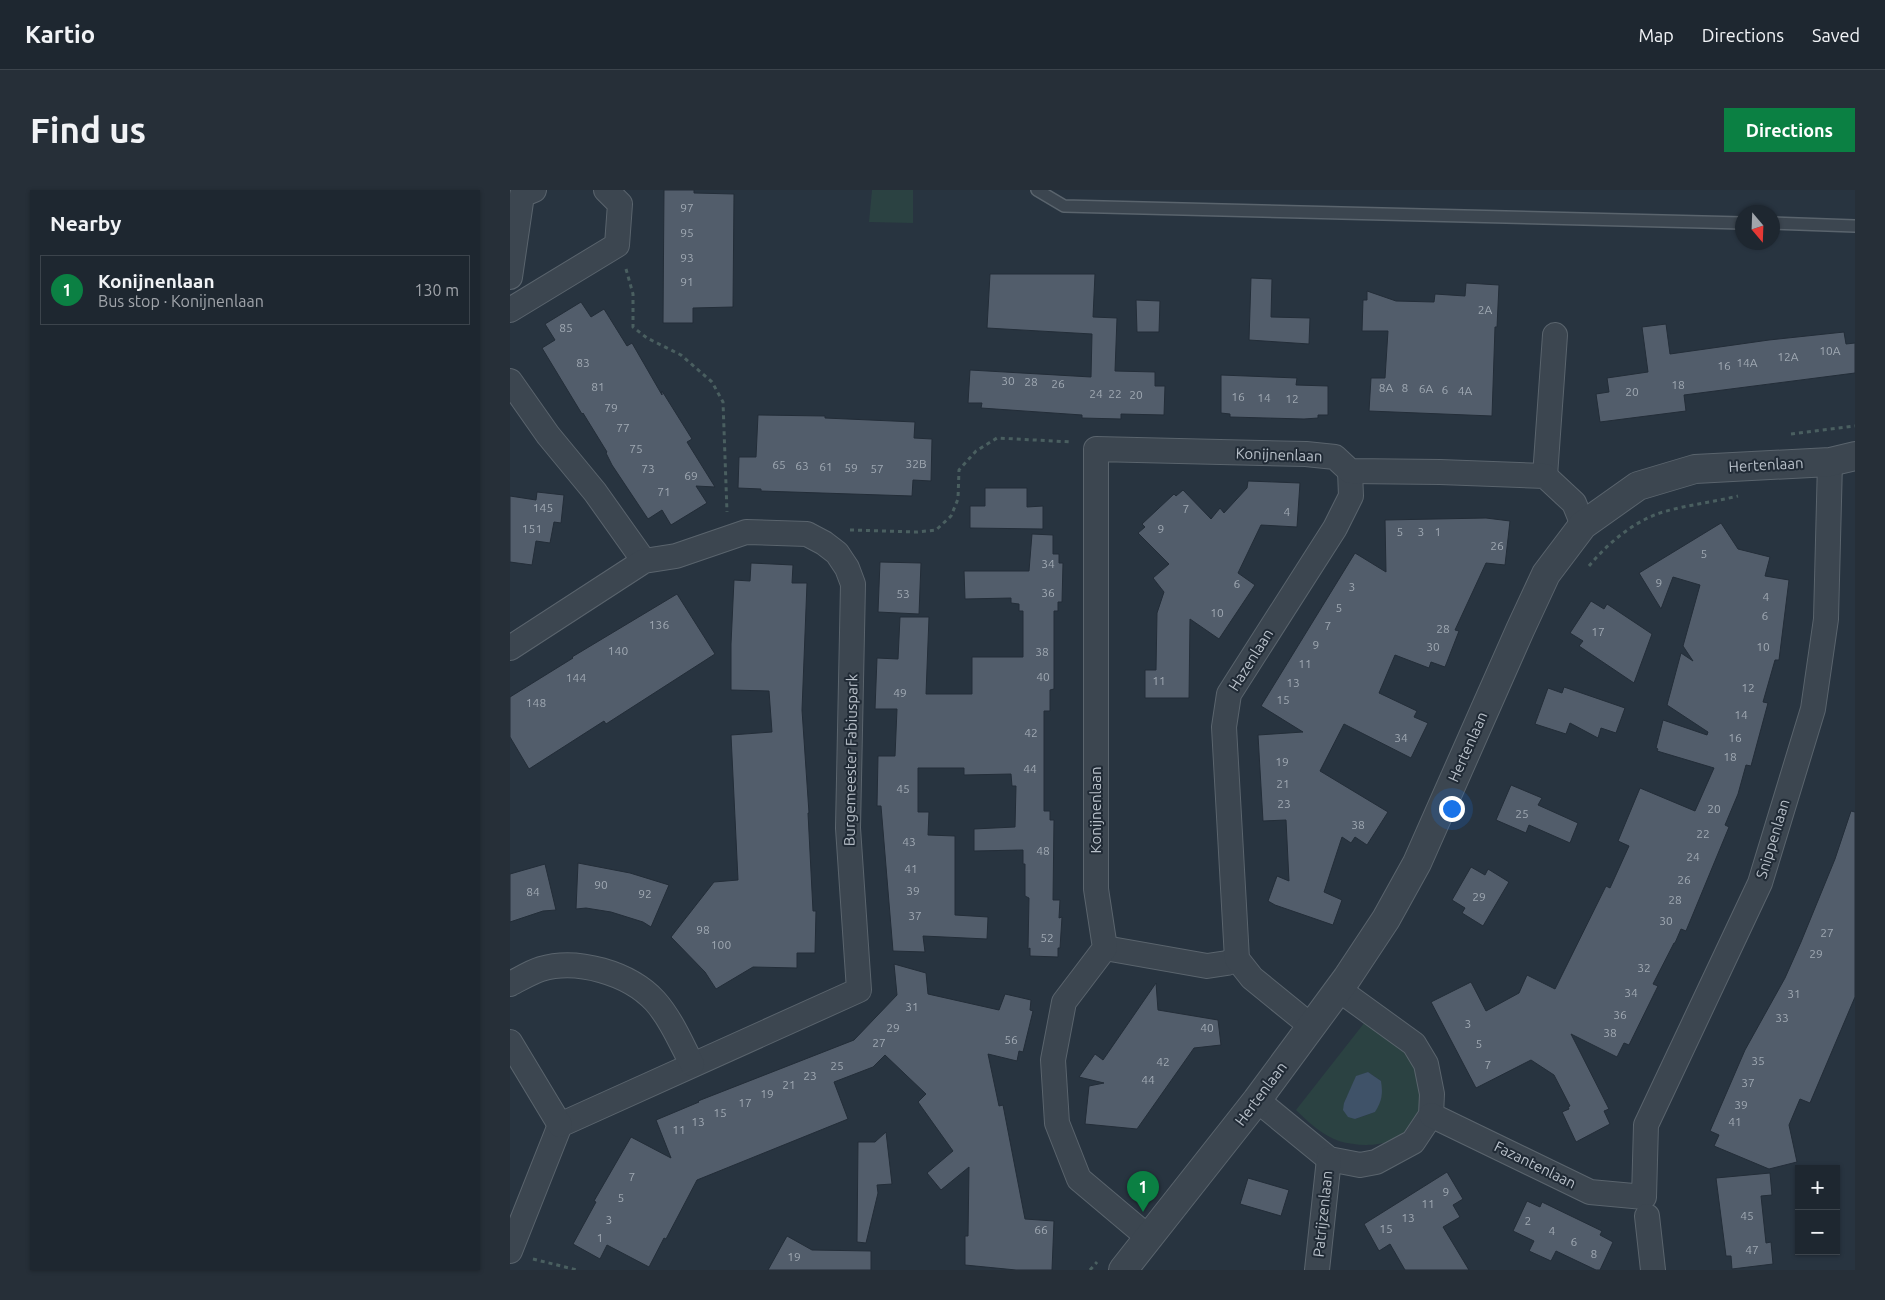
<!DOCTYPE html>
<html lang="en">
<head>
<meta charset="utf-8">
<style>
  body { margin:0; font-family:Ubuntu,sans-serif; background:#262f38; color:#f1f3f6 }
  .controls { position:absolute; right:15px; bottom:15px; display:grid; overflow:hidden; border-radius:0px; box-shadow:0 1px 4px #0004 }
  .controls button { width:45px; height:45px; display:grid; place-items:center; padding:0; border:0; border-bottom:1px solid #3c444c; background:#1e2730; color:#f1f3f6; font:25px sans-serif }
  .compass { position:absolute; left:1225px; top:15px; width:45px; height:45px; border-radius:50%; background:#1e2730; box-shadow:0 1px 4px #0004; rotate:161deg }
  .you { position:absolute; left:941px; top:618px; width:18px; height:18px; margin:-12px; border:4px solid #fff; border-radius:50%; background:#1a73e8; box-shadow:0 0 0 8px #1a73e833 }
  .badge { display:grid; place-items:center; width:32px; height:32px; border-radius:50%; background:#0b8043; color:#fff; font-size:16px; font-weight:700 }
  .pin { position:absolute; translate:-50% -41px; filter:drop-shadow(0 1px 2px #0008) }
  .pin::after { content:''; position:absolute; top:26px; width:18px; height:15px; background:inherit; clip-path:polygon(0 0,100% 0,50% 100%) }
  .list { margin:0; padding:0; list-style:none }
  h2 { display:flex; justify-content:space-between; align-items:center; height:65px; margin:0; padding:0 20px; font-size:21px }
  h2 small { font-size:16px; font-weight:400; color:#a1a5ab }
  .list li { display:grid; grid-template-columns:32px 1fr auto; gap:15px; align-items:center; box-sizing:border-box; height:70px; margin:0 10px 10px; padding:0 10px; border:1px solid #3c444c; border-radius:0px }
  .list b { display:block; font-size:19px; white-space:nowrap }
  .list p { margin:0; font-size:16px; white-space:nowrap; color:#a1a5ab }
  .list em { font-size:16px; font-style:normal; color:#a1a5ab }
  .map { position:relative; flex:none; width:1345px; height:1080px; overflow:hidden; border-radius:0px }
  header { display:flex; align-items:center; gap:30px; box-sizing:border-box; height:70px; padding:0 25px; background:#1e2730; border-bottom:1px solid #3c444c }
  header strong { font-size:24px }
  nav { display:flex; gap:28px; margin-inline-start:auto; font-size:18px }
  .intro { display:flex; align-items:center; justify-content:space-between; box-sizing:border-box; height:120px; padding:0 30px }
  h1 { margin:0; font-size:35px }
  .button { padding:12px 22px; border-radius:0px; background:#0b8043; color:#fff; font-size:18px; font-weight:700 }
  main { display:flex; gap:30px; padding:0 30px }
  aside { flex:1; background:#1e2730; border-radius:0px; box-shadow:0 1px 4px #0004 }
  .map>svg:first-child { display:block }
  .green { fill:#2b4242; fill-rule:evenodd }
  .water { fill:#3f5268 }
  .building { fill:#525d6b; stroke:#232d38 }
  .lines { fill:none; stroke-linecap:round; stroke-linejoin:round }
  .service-casing { stroke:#5a646d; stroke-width:14 }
  .minor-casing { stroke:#5a646d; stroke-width:26 }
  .tertiary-casing { stroke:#5a646d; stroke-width:30 }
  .path { stroke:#4a5f60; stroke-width:3; stroke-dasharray:4 4; stroke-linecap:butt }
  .service { stroke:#3c4650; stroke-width:11 }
  .minor { stroke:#3c4650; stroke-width:24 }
  .tertiary { stroke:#3c4650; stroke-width:28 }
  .labels { text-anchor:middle; stroke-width:4; stroke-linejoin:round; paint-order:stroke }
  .number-label { font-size:12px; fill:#9fa8b2 }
  .street-label { font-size:15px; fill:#b9c1ca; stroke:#212b36 }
</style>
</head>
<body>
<header>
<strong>Kartio</strong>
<nav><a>Map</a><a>Directions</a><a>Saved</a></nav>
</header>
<div class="intro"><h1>Find us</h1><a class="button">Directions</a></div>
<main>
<aside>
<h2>Nearby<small></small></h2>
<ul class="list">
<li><span class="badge">1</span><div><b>Konijnenlaan</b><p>Bus stop · Konijnenlaan</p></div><em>130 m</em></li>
</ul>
</aside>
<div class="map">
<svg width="1345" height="1080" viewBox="0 0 1345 1080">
  <rect width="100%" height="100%" fill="#283440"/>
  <g class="green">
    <path d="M 362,0 L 403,0 L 403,33 L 359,32 Z"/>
    <path d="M 855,832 C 866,841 895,860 902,871 C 910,882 913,896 911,910 C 910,919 909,928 903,936 C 888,957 852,958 829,951 C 812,945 798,932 786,920 ZM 858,882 L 871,891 L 865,922 L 845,929 L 834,913 L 847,886 Z"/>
  </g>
  <path class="water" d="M 858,882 L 871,891 C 873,904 872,911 865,922 L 845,929 L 838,927 L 833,920 L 834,913 L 846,886 Z"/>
  <g class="building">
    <path d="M 154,0 L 184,0 L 184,3 L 224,4 L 223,117 L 183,118 L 183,133 L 153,133 Z"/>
    <path d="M 480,84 L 585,84 L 583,127 L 607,128 L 605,181 L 645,182 L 645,196 L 655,196 L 654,225 L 611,224 L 611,229 L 572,228 L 572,225 L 471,218 L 472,213 L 458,213 L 460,180 L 581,187 L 582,144 L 477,138 Z"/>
    <path d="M 741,88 L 762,89 L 761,127 L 800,128 L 799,154 L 739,150 Z"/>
    <path d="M 956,93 L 989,95 L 987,137 L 985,137 L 982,226 L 859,221 L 861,188 L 875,188 L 878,141 L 852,141 L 853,110 L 857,110 L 857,101 L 886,111 L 924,112 L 925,104 L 955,106 Z"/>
    <path d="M 626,110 L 650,111 L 649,142 L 627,142 Z"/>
    <path d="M 71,112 L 81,127 L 94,119 L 117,156 L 122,153 L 152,205 L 152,201 L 182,249 L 177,252 L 205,297 L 186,296 L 197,313 L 161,335 L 152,320 L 138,329 L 102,275 L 96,263 L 97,262 L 73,223 L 72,224 L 32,158 L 45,150 L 35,134 Z"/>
    <path d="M 1156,134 L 1160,164 L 1259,150 L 1334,142 L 1336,154 L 1345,153 L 1345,183 L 1174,205 L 1176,221 L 1090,232 L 1086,204 L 1099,202 L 1097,188 L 1138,182 L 1132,137 Z"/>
    <path d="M 711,185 L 787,188 L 786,195 L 818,196 L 818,225 L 808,225 L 808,228 L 794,229 L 720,227 L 720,224 L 711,223 Z"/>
    <path d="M 248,225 L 315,226 L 315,228 L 405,232 L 404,248 L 422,249 L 421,291 L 403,290 L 402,306 L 251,301 L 251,299 L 228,298 L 229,267 L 246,267 Z"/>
    <path d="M 738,291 L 790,293 L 787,337 L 751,335 L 728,383 L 745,395 L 709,449 L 680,429 L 679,508 L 635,508 L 635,480 L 646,480 L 647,423 L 654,402 L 643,388 L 659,374 L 628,343 L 635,337 L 632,334 L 664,304 L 666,306 L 673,300 L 701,329 L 710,318 L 714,323 L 737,298 Z"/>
    <path d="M 475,298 L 517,298 L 517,317 L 533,316 L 533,339 L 460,338 L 460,316 L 475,316 Z"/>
    <path d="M 27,302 L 54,305 L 51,333 L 44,332 L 40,353 L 26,351 L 22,375 L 0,372 L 0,306 L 26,310 Z"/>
    <path d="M 976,328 L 1000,331 L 995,375 L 976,373 L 945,440 L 949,441 L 935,477 L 921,472 L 919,478 L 885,465 L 869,503 L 907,521 L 904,527 L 918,533 L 901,568 L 834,534 L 810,581 L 878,622 L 857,655 L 845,647 L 841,653 L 832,647 L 814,702 L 832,710 L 823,735 L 765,715 L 758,711 L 767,686 L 779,691 L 776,630 L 753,631 L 748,545 L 793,542 L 751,516 L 845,363 L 876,382 L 875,330 Z"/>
    <path d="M 1211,333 L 1228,359 L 1260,367 L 1255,386 L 1279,390 L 1269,470 L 1265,470 L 1253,512 L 1258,513 L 1241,576 L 1236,575 L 1228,604 L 1215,635 L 1219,637 L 1176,741 L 1171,739 L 1165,753 L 1164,753 L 1143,794 L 1148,796 L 1119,855 L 1114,853 L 1107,867 L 1061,844 L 1099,919 L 1094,921 L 1100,934 L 1066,952 L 1052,922 L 1059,919 L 1058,917 L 1060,916 L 1044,885 L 1021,870 L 966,898 L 921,812 L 961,792 L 976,821 L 1009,803 L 1017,785 L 1045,799 L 1096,696 L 1100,698 L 1119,656 L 1108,651 L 1130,598 L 1185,621 L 1204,578 L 1147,561 L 1148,559 L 1146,558 L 1153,530 L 1197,545 L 1198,542 L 1157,515 L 1171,463 L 1183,471 L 1173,456 L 1190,395 L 1163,387 L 1151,419 L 1129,383 Z"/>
    <path d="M 522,344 L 543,345 L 543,364 L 549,364 L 549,373 L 553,373 L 552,412 L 548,412 L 548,421 L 544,421 L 544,499 L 540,500 L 540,521 L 534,521 L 534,621 L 540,621 L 540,630 L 544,630 L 543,710 L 550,710 L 549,728 L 552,727 L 550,758 L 548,758 L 548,767 L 520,766 L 520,758 L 518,759 L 519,708 L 515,706 L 515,674 L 513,674 L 513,660 L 464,661 L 464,639 L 505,637 L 506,596 L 502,596 L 501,584 L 454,585 L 454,578 L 408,578 L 408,622 L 419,622 L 418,645 L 445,646 L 445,725 L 478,727 L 477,749 L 413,746 L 415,762 L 383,761 L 371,616 L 367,616 L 368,566 L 385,566 L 387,519 L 365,519 L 367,468 L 388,469 L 390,427 L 419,427 L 416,504 L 462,504 L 462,467 L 513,467 L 513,421 L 509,421 L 509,414 L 501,413 L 501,408 L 455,409 L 454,381 L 519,381 Z"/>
    <path d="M 370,372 L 411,373 L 409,424 L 368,422 Z"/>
    <path d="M 241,373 L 283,375 L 282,393 L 297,393 L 292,520 L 299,623 L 298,623 L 303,721 L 306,721 L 305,763 L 287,763 L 287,778 L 243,777 L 206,799 L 195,782 L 161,747 L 204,692 L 228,690 L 221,545 L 262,542 L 259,501 L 221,500 L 221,454 L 224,390 L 240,391 Z"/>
    <path d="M 167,404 L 205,464 L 96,534 L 94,531 L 19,579 L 0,547 L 0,507 L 63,468 L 62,467 Z"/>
    <path d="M 1081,411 L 1094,419 L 1097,414 L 1142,444 L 1124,493 L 1069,456 L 1073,451 L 1060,443 Z"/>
    <path d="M 1054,497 L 1115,518 L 1106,543 L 1091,538 L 1088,548 L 1060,533 L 1056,544 L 1025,534 L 1038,498 L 1052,503 Z"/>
    <path d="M 1001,595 L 1032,608 L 1028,615 L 1068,633 L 1060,653 L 1019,635 L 1016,643 L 986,630 Z"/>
    <path d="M 1341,621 L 1345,622 L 1345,807 L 1300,913 L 1290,909 L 1279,935 L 1287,972 L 1259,979 L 1204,956 L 1209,945 L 1200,941 L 1235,860 L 1275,788 L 1291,752 L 1325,669 Z"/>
    <path d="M 68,673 L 120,683 L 159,695 L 141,737 L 133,732 L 101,722 L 76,718 L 66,719 Z"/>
    <path d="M 35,674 L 46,720 L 33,721 L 0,732 L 0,684 Z"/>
    <path d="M 961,677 L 975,685 L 978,679 L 999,692 L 973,736 L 952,723 L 955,718 L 942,710 Z"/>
    <path d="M 384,774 L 416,783 L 418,804 L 489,820 L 495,804 L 521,810 L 520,820 L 523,821 L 513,862 L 509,861 L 507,871 L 478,864 L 489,916 L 493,915 L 515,1029 L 544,1031 L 542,1080 L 506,1080 L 455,1075 L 455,1046 L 458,1046 L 459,977 L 431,1000 L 417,983 L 443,961 L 408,912 L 416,904 L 375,865 L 363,877 L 324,892 L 338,929 L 187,990 L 156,1049 L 154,1048 L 139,1077 L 97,1055 L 90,1069 L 63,1054 L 86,1012 L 84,1011 L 121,947 L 161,968 L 146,930 L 189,912 L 188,911 L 344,850 L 387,805 Z"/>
    <path d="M 646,793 L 648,820 L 708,830 L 711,855 L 684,858 L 627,939 L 575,934 L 579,896 L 594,893 L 569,887 L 585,864 L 593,870 Z"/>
    <path d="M 376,942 L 382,994 L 367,995 L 368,1003 L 356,1053 L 347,1052 L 348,952 L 365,952 Z"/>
    <path d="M 937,982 L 953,1009 L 943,1015 L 950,1027 L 933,1037 L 959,1080 L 895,1080 L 880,1054 L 869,1061 L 854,1034 Z"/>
    <path d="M 1260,983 L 1262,1005 L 1251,1006 L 1256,1053 L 1261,1052 L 1263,1074 L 1222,1079 L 1221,1066 L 1216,1066 L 1206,988 Z"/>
    <path d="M 738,988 L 779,1000 L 771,1026 L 730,1014 Z"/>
    <path d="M 1017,1011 L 1030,1017 L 1032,1012 L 1092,1041 L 1090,1045 L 1103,1052 L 1090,1080 L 1086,1080 L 1046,1061 L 1041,1071 L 1019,1061 L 1024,1051 L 1003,1041 Z"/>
    <path d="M 277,1046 L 302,1060 L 361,1061 L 361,1080 L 258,1080 Z"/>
  </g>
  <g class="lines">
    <defs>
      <g id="service">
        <path d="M 527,0 L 554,16 L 1232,33"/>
        <path d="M 1262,33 L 1345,36"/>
      </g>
      <g id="minor">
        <path d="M 0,87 L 12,5 L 24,0"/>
        <path d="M 0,120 L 107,55 L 110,14 L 96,0"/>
        <path d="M 0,191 L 38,245 L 85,302 L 134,371"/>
        <path d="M 1035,286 L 1045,145"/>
        <path d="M 0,458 L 134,371 L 166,366 L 236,342 L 297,344 L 314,353 L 327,363 L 337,378 L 343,394 L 338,638 L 349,800 L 50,935 L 0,1061"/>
        <path d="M 595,758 L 697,776 L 717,773 L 727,769"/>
        <path d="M 0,794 C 10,789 21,782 31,779 C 67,768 119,783 145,811 C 161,829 171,853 182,874"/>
        <path d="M 801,836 L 742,788 L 727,769 L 714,537 L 719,504 L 825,338 L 841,306 L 840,281"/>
        <path d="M 0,852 L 50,935"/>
        <path d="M 747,910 L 819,969 L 850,975 L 866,972 L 903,952 L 921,925 L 922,904 L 916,874 L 904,854 L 828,799"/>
        <path d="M 921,925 L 1080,1002 L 1134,1007 L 1136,935 L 1250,693 L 1303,519 L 1316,429 L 1320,272"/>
        <path d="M 1137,1026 L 1143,1080"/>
        <path d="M 639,1048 L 569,989 L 547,933 L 543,870 L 554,812 L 595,758 L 586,699 L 586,259 L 796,264 L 825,267 L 840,281 L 930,282 L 1035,286 L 1064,313 L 1073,335"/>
        <path d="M 807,1080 L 819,969"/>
      </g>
      <path id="tertiary" d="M 613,1080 L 747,910 L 837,788 L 876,729 L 907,673 L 1010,440 L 1036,384 L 1073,335 L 1128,296 L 1185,279 L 1320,272 L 1345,266"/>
    </defs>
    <use href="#service" class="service-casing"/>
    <use href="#minor" class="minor-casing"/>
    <use href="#tertiary" class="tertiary-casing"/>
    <g class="path">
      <path d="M 116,79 L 123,104 L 123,137 L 137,148 L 171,165 L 202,192 L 213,212 L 217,322"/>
      <path d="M 1281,244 L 1345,236"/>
      <path d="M 340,340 L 407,342 L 426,340 L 441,326 L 448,309 L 449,280 L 466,261 L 487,248 L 562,252"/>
      <path d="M 1079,376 C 1098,353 1124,331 1153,322 C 1177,315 1203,312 1228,306"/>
      <path d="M 23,1069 L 67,1080"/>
      <path d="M 580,1080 L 587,1072"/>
    </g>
    <use href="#service" class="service"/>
    <use href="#minor" class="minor"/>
    <use href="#tertiary" class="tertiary"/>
  </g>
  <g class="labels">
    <g class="number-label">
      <text x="177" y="22">97</text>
      <text x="177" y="47">95</text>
      <text x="177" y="72">93</text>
      <text x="177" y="96">91</text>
      <text x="975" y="124">2A</text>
      <text x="56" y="142">85</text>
      <text x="1320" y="165">10A</text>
      <text x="1278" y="171">12A</text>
      <text x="73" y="177">83</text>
      <text x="1237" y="177">14A</text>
      <text x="1214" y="180">16</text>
      <text x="498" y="195">30</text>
      <text x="521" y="196">28</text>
      <text x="548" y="198">26</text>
      <text x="1168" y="199">18</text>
      <text x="88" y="201">81</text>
      <text x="876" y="202">8A</text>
      <text x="895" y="202">8</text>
      <text x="916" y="203">6A</text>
      <text x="935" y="204">6</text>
      <text x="955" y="205">4A</text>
      <text x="1122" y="206">20</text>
      <text x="586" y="208">24</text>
      <text x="605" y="208">22</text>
      <text x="626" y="209">20</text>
      <text x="728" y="211">16</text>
      <text x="754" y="212">14</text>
      <text x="782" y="213">12</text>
      <text x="101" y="222">79</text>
      <text x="113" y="242">77</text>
      <text x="126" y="263">75</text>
      <text x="406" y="278">32B</text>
      <text x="269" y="279">65</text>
      <text x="292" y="280">63</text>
      <text x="316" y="281">61</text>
      <text x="341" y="282">59</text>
      <text x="138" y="283">73</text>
      <text x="367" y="283">57</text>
      <text x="181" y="290">69</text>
      <text x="154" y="306">71</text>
      <text x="33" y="322">145</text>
      <text x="676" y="323">7</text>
      <text x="777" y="326">4</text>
      <text x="22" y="343">151</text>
      <text x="651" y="343">9</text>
      <text x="890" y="346">5</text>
      <text x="911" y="346">3</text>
      <text x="928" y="346">1</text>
      <text x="987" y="360">26</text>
      <text x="1194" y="368">5</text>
      <text x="538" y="378">34</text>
      <text x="1149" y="397">9</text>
      <text x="727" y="398">6</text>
      <text x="842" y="401">3</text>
      <text x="538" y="407">36</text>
      <text x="393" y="408">53</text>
      <text x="1256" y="411">4</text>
      <text x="829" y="422">5</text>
      <text x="707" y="427">10</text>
      <text x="1255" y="430">6</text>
      <text x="149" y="439">136</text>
      <text x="818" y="440">7</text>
      <text x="933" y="443">28</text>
      <text x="1088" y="446">17</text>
      <text x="806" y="459">9</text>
      <text x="923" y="461">30</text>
      <text x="1253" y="461">10</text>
      <text x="108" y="465">140</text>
      <text x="532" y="466">38</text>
      <text x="795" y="478">11</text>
      <text x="533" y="491">40</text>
      <text x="66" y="492">144</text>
      <text x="649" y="495">11</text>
      <text x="783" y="497">13</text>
      <text x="1238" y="502">12</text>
      <text x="390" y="507">49</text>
      <text x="773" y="514">15</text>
      <text x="26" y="517">148</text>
      <text x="1231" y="529">14</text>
      <text x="521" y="547">42</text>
      <text x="891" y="552">34</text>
      <text x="1225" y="552">16</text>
      <text x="1220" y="571">18</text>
      <text x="772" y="576">19</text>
      <text x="520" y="583">44</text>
      <text x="773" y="598">21</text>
      <text x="393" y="603">45</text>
      <text x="774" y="618">23</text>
      <text x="1204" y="623">20</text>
      <text x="1012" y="628">25</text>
      <text x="848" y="639">38</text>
      <text x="1193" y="648">22</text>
      <text x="399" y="656">43</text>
      <text x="533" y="665">48</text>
      <text x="1183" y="671">24</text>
      <text x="401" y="683">41</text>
      <text x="1174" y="694">26</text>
      <text x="91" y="699">90</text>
      <text x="403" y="705">39</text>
      <text x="23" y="706">84</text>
      <text x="135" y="708">92</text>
      <text x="969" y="711">29</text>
      <text x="1165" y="714">28</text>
      <text x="405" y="730">37</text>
      <text x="1156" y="735">30</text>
      <text x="193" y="744">98</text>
      <text x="1317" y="747">27</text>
      <text x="537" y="752">52</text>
      <text x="211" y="759">100</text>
      <text x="1306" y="768">29</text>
      <text x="1134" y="782">32</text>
      <text x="1121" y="807">34</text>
      <text x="1284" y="808">31</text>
      <text x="402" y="821">31</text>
      <text x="1110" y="829">36</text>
      <text x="1272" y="832">33</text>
      <text x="958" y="838">3</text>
      <text x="383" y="842">29</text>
      <text x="697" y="842">40</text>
      <text x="1100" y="847">38</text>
      <text x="501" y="854">56</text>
      <text x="369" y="857">27</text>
      <text x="969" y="858">5</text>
      <text x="1248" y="875">35</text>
      <text x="653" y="876">42</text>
      <text x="978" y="879">7</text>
      <text x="327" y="880">25</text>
      <text x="300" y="890">23</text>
      <text x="638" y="894">44</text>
      <text x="1238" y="897">37</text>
      <text x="279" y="899">21</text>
      <text x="257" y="908">19</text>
      <text x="235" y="917">17</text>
      <text x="1231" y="919">39</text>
      <text x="210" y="927">15</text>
      <text x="188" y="936">13</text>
      <text x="1225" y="936">41</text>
      <text x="169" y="944">11</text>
      <text x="122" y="991">7</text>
      <text x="936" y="1006">9</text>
      <text x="111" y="1012">5</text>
      <text x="918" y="1018">11</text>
      <text x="1237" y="1030">45</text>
      <text x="898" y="1032">13</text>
      <text x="99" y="1034">3</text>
      <text x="1018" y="1035">2</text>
      <text x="876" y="1043">15</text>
      <text x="531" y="1044">66</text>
      <text x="1042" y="1045">4</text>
      <text x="90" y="1052">1</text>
      <text x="1064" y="1056">6</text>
      <text x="1242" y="1064">47</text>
      <text x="1084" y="1068">8</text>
      <text x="284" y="1071">19</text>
    </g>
    <g class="street-label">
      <text transform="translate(769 265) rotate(2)" y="5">Konijnenlaan</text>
      <text transform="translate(1256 275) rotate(-3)" y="5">Hertenlaan</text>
      <text transform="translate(741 470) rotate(-58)" y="5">Hazenlaan</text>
      <text transform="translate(958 557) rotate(-66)" y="5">Hertenlaan</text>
      <text transform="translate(341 570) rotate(-89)" y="5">Burgemeester Fabiuspark</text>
      <text transform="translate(586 620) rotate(-90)" y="5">Konijnenlaan</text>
      <text transform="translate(1263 649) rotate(-73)" y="5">Snippenlaan</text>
      <text transform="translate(751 904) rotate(-53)" y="5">Hertenlaan</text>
      <text transform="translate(1025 975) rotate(26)" y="5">Fazantenlaan</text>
      <text transform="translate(813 1024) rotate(-84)" y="5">Patrijzenlaan</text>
    </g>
  </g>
</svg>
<div class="controls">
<button>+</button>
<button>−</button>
</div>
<svg class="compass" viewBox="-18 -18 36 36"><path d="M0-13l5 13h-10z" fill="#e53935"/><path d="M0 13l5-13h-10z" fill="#a1a5ab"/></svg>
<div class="you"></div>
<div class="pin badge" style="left:633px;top:1022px">1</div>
</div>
</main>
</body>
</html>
